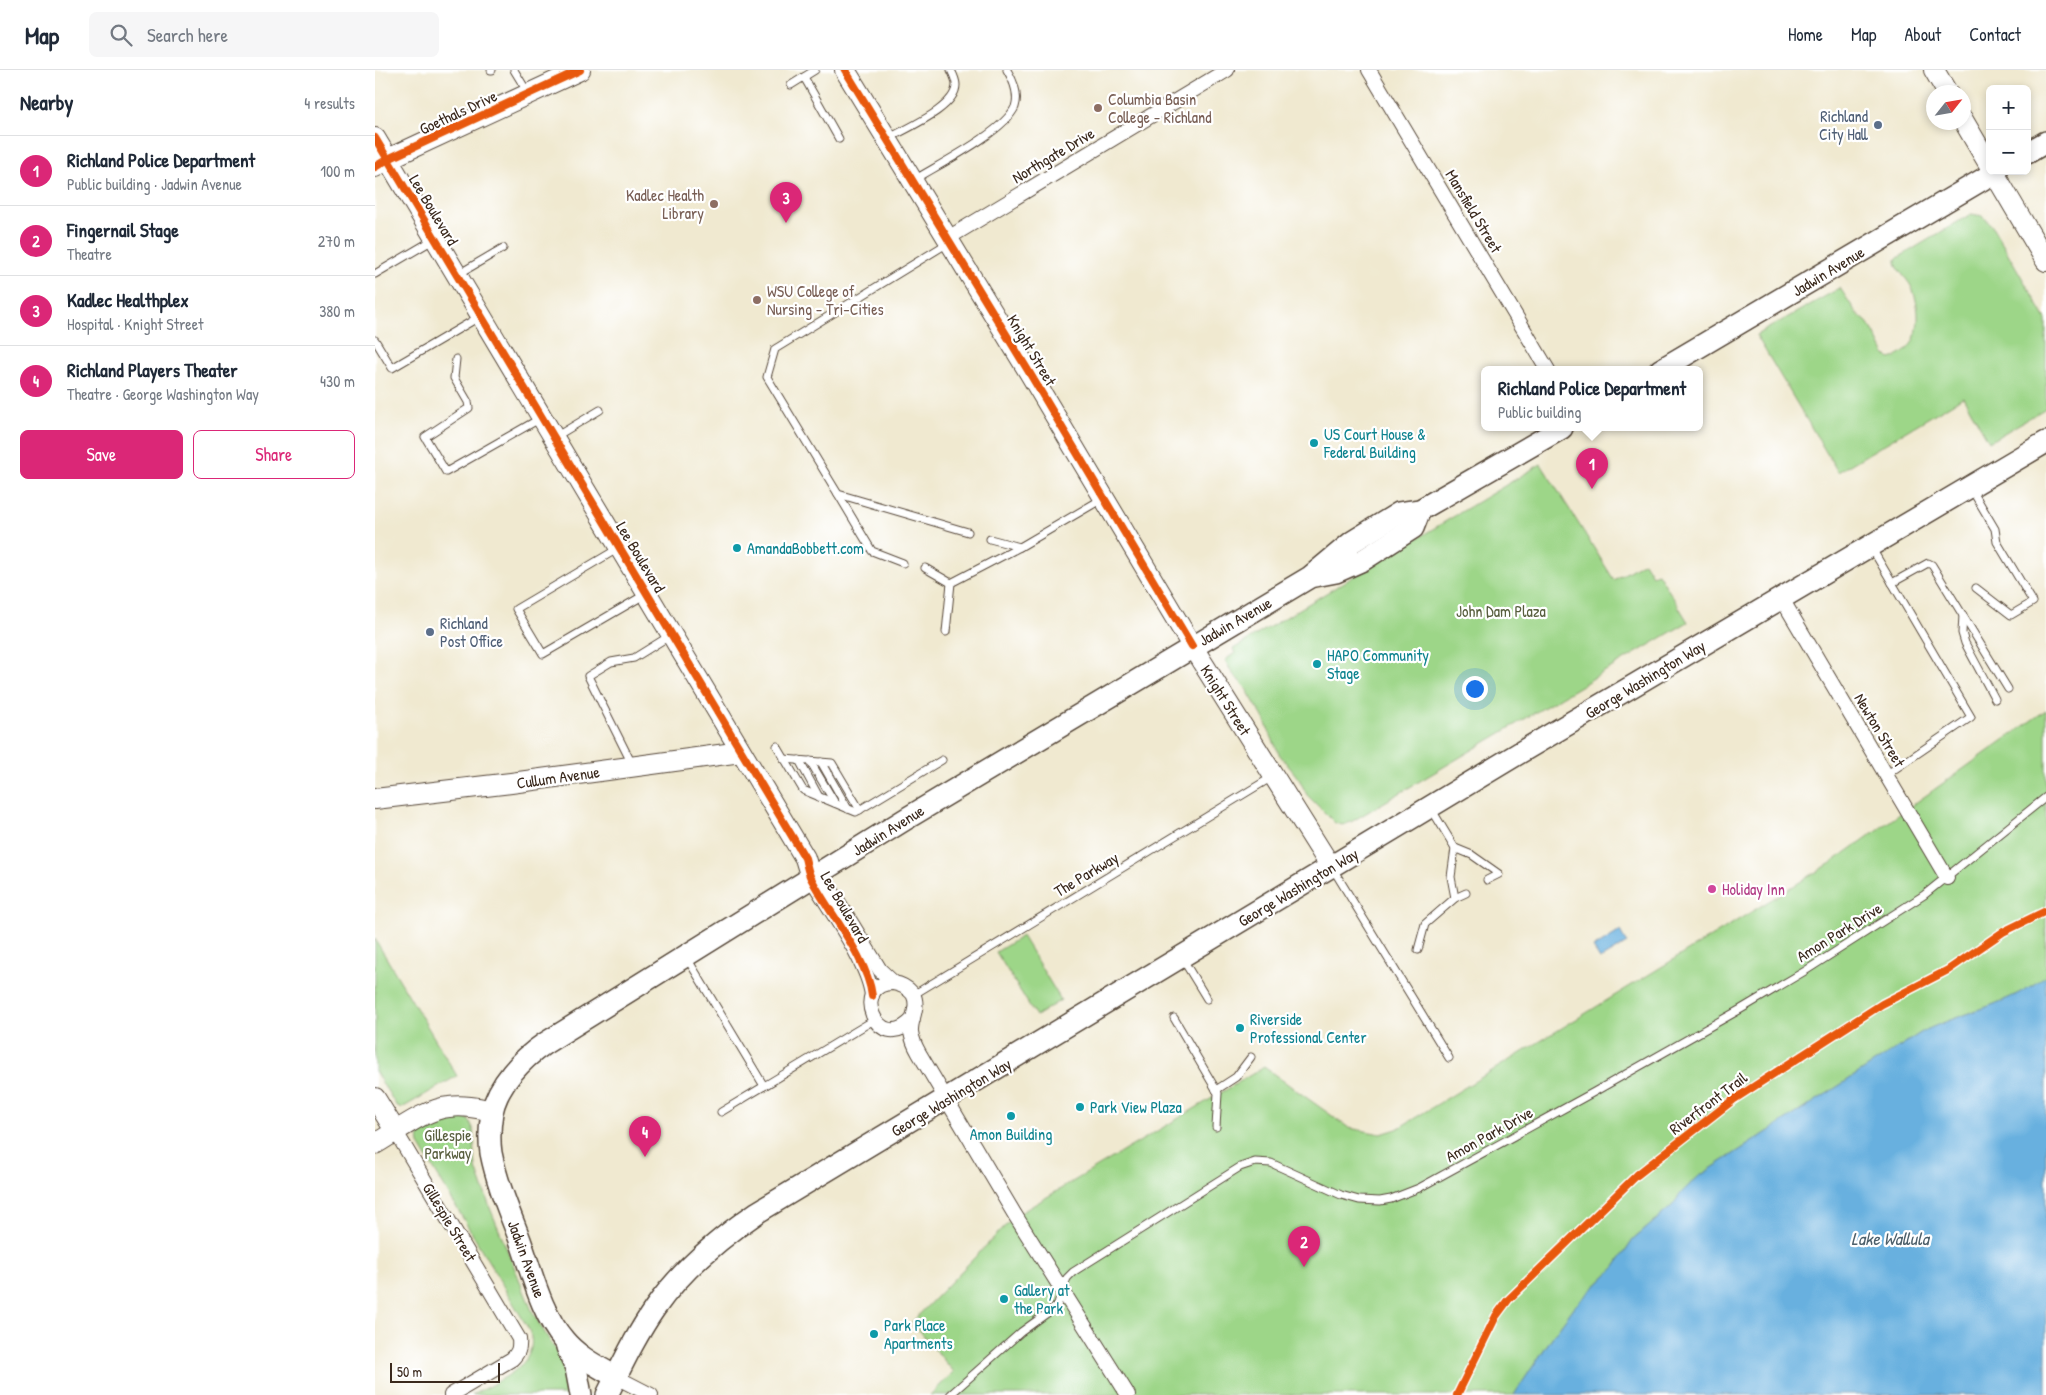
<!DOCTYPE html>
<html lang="en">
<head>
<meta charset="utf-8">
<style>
  body { margin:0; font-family:"Patrick Hand",sans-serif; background:#f6f6f7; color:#1f2937 }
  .controls { position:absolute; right:15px; top:15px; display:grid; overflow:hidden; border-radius:8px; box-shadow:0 2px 8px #0003 }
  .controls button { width:45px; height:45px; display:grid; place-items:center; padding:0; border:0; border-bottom:1px solid #e0e1e3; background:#fff; color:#1f2937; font:25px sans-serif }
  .compass { position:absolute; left:1551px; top:15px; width:45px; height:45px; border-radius:50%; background:#fff; box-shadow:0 2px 8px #0003; rotate:59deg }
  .scale { position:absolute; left:15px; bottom:12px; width:110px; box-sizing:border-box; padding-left:5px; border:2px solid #3b2a1e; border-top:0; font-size:14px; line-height:18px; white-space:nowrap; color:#3b2a1e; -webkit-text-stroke:4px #fff; paint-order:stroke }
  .you { position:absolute; left:1099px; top:618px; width:18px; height:18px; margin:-12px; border:4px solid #fff; border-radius:50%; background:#1a73e8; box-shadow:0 0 0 8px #1a73e833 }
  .badge { display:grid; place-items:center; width:32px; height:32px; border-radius:50%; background:#db2777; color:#fff; font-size:16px; font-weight:700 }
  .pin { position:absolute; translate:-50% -41px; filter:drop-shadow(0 1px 2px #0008) }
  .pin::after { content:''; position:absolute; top:26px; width:18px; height:15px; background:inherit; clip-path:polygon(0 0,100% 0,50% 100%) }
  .popup { position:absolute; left:1106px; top:296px; width:222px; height:65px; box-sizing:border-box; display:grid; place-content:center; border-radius:8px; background:#fff; filter:drop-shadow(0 1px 4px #0005); font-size:16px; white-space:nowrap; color:#747a83 }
  .popup b { font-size:19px; color:#1f2937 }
  .popup::after { content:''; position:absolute; left:50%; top:100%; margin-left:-10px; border:10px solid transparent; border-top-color:#fff }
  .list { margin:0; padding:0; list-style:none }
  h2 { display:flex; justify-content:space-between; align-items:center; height:65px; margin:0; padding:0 20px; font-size:21px }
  h2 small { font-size:16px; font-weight:400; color:#747a83 }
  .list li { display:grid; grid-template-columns:32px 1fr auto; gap:15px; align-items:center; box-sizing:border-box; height:70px; padding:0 20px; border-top:1px solid #e0e1e3 }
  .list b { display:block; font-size:19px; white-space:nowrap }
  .list p { margin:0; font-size:16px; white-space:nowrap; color:#747a83 }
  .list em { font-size:16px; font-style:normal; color:#747a83 }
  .actions { display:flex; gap:10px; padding:15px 20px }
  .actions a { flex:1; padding:11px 0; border:1px solid #db2777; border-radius:8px; text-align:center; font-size:18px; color:#db2777 }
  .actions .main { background:#db2777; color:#fff }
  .icon { flex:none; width:28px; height:28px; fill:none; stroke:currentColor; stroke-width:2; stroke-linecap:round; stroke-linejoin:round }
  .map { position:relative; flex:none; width:1671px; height:1325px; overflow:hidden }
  header { display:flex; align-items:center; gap:30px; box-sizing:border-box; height:70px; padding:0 25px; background:#fff; border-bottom:1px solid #e0e1e3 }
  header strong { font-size:24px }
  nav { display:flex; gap:28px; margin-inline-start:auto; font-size:18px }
  .search { width:350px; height:45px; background:#f6f6f7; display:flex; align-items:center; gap:12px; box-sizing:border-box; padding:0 18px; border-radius:8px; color:#747a83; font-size:19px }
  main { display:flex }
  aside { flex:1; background:#fff }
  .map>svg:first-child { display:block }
  .green { fill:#9dd688; stroke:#6c8053 }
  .water { fill:#67b0df; stroke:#516d7e }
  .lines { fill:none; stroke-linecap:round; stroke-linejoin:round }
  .lane-casing { stroke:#564739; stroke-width:9 }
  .street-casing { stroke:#564739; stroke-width:16 }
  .secondary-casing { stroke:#564739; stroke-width:22 }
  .primary-casing { stroke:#564739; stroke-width:24 }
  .lane { stroke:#fff; stroke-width:7 }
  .street { stroke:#fff; stroke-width:14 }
  .secondary { stroke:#fff; stroke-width:20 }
  .primary { stroke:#fff; stroke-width:21 }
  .cycleway-casing { stroke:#fff; stroke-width:11 }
  .cycleway { stroke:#e8590c; stroke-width:8 }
  .education-dot { fill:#8d6e63; stroke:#fff; stroke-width:2 }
  .service-dot { fill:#5c6f8a; stroke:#fff; stroke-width:2 }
  .culture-dot { fill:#0f9aa8; stroke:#fff; stroke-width:2 }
  .hotel-dot { fill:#d1479c; stroke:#fff; stroke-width:2 }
  .labels { text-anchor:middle; stroke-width:4.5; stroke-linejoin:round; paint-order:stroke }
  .education-label { font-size:16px; fill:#785e54; stroke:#fff; text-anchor:start }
  .street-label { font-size:16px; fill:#3b2a1e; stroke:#fff }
  .service-label { font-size:16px; fill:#4e5e75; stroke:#fff; text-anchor:end }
  .culture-label { font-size:16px; fill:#0d838f; stroke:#fff; text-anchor:start }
  .park-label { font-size:16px; fill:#585e3e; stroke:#fff }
  .hotel-label { font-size:16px; fill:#b23c85; stroke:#fff; text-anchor:start }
  .water-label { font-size:18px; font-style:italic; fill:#4d606b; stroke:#fff }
</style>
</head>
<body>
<header>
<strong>Map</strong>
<div class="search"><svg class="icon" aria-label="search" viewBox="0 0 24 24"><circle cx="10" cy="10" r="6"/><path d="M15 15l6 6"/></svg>Search here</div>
<nav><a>Home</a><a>Map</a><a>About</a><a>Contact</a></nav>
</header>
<main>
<aside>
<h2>Nearby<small>4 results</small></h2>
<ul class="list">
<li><span class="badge">1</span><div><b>Richland Police Department</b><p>Public building · Jadwin Avenue</p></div><em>100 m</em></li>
<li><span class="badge">2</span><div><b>Fingernail Stage</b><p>Theatre</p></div><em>270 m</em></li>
<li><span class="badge">3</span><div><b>Kadlec Healthplex</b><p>Hospital · Knight Street</p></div><em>380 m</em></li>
<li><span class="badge">4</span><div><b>Richland Players Theater</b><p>Theatre · George Washington Way</p></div><em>430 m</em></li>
</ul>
<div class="actions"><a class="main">Save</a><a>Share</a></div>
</aside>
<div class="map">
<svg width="1671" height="1325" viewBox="0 0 1671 1325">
  <rect width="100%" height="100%" fill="#fff"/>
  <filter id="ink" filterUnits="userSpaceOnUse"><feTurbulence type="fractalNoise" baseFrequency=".02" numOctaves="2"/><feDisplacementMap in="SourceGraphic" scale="10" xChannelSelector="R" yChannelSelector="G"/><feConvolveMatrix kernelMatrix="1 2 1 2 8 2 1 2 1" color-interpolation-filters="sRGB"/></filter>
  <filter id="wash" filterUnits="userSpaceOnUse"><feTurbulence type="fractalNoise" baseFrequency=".0096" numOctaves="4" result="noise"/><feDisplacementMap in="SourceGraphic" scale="20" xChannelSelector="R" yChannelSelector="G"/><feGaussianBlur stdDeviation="1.12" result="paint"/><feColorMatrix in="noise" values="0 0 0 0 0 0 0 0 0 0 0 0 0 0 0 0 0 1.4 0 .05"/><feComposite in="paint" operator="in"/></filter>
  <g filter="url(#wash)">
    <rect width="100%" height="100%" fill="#f0e9d0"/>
    <g class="green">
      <path d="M 1596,144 L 1608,146 L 1617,156 L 1671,249 L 1671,338 L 1614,372 L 1588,327 L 1463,402 L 1381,265 L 1465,218 L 1482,244 L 1492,252 L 1499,262 L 1509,283 L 1515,289 C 1547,281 1548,241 1536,216 C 1531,207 1520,199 1521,189 Z"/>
      <path d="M 1166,394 L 1239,510 L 1269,492 L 1277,505 L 1283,503 L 1313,552 L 976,752 L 968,755 L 960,753 L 932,725 L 924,709 L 904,684 L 888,647 L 870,617 L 857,603 L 850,590 L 860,583 L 858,579 Z"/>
      <path d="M 1671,640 L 1671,905 C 1638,934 1585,943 1547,962 L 1323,1107 L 1307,1122 L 1297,1136 L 1258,1170 L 1240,1197 L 1200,1236 L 1180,1263 L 1139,1325 L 555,1325 L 579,1302 L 537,1252 L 635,1151 L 647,1142 L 889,997 L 974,1058 L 1006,1064 L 1022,1059 L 1456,793 Z"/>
      <path d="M 647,866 L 686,930 L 661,946 L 621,882 Z"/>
      <path d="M 0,869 L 82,1006 L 27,1038 L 21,1035 L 0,1001 Z"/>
      <path d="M 74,1046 L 87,1046 L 94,1050 L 98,1058 L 101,1098 L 115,1138 L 158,1243 L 178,1276 L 195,1295 L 200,1325 L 97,1325 C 122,1311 170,1294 153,1258 L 44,1074 C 40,1058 61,1051 74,1046 Z"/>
    </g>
    <g class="water">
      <path d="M 1245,861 L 1252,873 L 1225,889 L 1218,878 Z"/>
      <path d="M 1671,905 L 1671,1325 L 1139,1325 L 1180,1263 L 1200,1236 L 1240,1197 L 1258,1170 L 1297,1136 L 1307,1122 L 1323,1107 L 1547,962 C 1585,943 1638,934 1671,905 Z"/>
    </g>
  </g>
  <g filter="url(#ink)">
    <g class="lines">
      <defs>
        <g id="lane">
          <path d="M 116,0 L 117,0"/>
          <path d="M 139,0 L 153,23"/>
          <path d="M 429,7 L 464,69"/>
          <path d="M 416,15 L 440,0"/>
          <path d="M 513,69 C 531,58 581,38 581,15 C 581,10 578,4 576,0"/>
          <path d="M 539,110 C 563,95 629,62 640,37 C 644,25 638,10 632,0"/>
          <path d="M 573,173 L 400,279 L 392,307 L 463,424 L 593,462"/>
          <path d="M 0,204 L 58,170"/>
          <path d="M 82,205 L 128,178"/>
          <path d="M 0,270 L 17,298 L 104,247"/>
          <path d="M 81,289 L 79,308 L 93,332 L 94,338 L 50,367 L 71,402 L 166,348"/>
          <path d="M 180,367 L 225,340"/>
          <path d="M 1597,420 L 1620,459 L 1622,472 L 1658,532 L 1636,545 L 1601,518"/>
          <path d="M 463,424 L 497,481 L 528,493"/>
          <path d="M 615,469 L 645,477 L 727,429"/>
          <path d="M 1496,477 L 1596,647 L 1511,705"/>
          <path d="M 244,478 L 141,539 L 168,584 L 271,524"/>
          <path d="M 550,498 L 576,513 L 645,477"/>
          <path d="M 1517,513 L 1553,493 L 1557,495 L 1633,619"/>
          <path d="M 1588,545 L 1587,563 L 1590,573 L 1620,629"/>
          <path d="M 571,562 L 576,513"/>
          <path d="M 402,676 L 428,720 L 481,742 L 567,690"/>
          <path d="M 409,689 L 457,693 L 485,740"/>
          <path d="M 424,690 L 444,727"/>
          <path d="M 435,691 L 460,733"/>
          <path d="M 446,692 L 473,739"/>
          <path d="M 257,694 L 213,606 L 236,592 L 259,588 L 296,565"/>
          <path d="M 1057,740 L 1080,778 L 1076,807 L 1080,828"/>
          <path d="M 1080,778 L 1097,785 L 1124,804 L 1112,810"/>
          <path d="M 958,799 L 1074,988"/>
          <path d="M 1043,880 L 1050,854 L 1080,828 L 1091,823"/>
          <path d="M 312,888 L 389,1016"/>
          <path d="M 807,888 L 832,929"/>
          <path d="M 538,925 L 897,707"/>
          <path d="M 799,948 L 843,1023 L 841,1057"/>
          <path d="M 841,1020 L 861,1007 L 876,987"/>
          <path d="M 346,1042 L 499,950"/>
          <path d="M 575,1325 L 646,1262 L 682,1236 L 692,1208 L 698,1202 L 865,1097 L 880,1092 L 896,1093 L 966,1125 L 984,1130 L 1005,1131 L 1016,1129 L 1044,1118 L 1219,1022 L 1366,939 L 1430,901 L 1549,825 L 1671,727"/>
        </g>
        <g id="street">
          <path d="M 994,0 L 1173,300"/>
          <path d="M 573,168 L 852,0"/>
          <path d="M 1407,529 L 1572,808"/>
          <path d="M 445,802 L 505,900 L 519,913"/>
          <path d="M 436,808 C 453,837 494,894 497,926"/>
          <path d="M 538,949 C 502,988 474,912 518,913 C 526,914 533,918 538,924 C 545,937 535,949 536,962 C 537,969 540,976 544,983 L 640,1145 L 753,1325"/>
          <path d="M 21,1062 L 144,1269 C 145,1279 143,1283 137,1289 L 76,1325"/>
          <path d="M 241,1307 L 276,1325"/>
        </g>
        <g id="secondary">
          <path d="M 470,0 L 654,302 L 817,576 L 956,797"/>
          <path d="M 1559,0 L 1572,22"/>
          <path d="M 1588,50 L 1615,96"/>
          <path d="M 0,68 L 430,788 L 436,808"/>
          <path d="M 0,97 L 13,89 L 205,0"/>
          <path d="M 1618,101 L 1671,191"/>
          <path d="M 0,729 L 136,713 L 366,682"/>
          <path d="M 0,1028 L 21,1062"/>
          <path d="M 0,1074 C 21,1062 50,1039 74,1037 C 89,1035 103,1038 118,1041"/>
        </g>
        <g id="primary">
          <path d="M 1652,83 L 1671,72"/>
          <path d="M 1285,300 L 1622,101"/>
          <path d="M 940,506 L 961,502 L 988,490 L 1038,458 L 1045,440"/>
          <path d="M 192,1277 L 201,1298 L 206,1325"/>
          <path d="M 241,1307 C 222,1296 203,1287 189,1270 C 166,1243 157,1203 145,1170 C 134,1141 122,1113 116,1083 C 114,1070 115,1055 117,1042 C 123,1014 147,989 169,974 L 534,747 L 935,507 L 977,472 L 1024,443 L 1045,440 L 1187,358"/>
          <path d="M 232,1325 C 247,1295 261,1265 280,1238 C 307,1199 345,1168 383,1142 L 1146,682 L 1671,372"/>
        </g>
      </defs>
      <use href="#lane" class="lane-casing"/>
      <use href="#street" class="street-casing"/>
      <use href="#secondary" class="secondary-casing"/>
      <use href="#primary" class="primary-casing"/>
      <use href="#lane" class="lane"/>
      <use href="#street" class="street"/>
      <use href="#secondary" class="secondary"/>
      <use href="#primary" class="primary"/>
      <defs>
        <g id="cycleway">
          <path d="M 470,0 L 654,302 L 817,576"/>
          <path d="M 0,68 L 430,788 C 432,795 433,804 437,810 C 454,843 493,889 497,926"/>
          <path d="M 0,97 L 13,89 L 205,0"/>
          <path d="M 1082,1325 L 1121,1246 L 1133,1230 L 1262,1105 L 1358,1030 L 1507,934 L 1573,900 L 1628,862 L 1671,841"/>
        </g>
      </defs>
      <use href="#cycleway" class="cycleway-casing"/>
      <use href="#cycleway" class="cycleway"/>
    </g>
  </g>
  <g class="education-dot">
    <circle cx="723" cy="38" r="5"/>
    <circle cx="339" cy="134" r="5"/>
    <circle cx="382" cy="230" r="5"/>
  </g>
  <g class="service-dot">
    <circle cx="1503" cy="55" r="5"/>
    <circle cx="55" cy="562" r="5"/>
  </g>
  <g class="culture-dot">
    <circle cx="939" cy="373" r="5"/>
    <circle cx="362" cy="478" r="5"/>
    <circle cx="942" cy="594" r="5"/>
    <circle cx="865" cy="958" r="5"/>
    <circle cx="705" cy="1037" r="5"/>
    <circle cx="636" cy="1046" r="5"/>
    <circle cx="629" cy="1229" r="5"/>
    <circle cx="499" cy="1264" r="5"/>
  </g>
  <circle class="hotel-dot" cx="1337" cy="819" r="5"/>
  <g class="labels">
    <g class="education-label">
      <text x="733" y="35">Columbia Basin<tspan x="733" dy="18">College - Richland</tspan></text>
      <text x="329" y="131" text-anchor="end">Kadlec Health<tspan x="329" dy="18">Library</tspan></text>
      <text x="392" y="227">WSU College of<tspan x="392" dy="18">Nursing - Tri-Cities</tspan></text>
    </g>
    <g class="street-label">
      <text transform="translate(83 42) rotate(-25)" y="6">Goethals Drive</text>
      <text transform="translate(678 85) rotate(-31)" y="6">Northgate Drive</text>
      <text transform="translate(59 140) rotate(59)" y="6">Lee Boulevard</text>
      <text transform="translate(1099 141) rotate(59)" y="6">Mansfield Street</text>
      <text transform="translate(1453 201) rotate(-31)" y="6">Jadwin Avenue</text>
      <text transform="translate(657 280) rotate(59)" y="6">Knight Street</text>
      <text transform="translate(266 487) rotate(59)" y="6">Lee Boulevard</text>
      <text transform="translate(860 551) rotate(-30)" y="6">Jadwin Avenue</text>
      <text transform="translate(1270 609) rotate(-31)" y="6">George Washington Way</text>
      <text transform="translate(851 630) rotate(58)" y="6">Knight Street</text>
      <text transform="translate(1505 660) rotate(59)" y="6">Newton Street</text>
      <text transform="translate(183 707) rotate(-8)" y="6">Cullum Avenue</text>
      <text transform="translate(513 760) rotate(-32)" y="6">Jadwin Avenue</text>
      <text transform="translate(711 804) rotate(-31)" y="6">The Parkway</text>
      <text transform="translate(923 817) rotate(-31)" y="6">George Washington Way</text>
      <text transform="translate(470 837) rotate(60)" y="6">Lee Boulevard</text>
      <text transform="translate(1464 862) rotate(-32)" y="6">Amon Park Drive</text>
      <text transform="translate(576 1027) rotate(-31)" y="6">George Washington Way</text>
      <text transform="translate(1333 1033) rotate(-37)" y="6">Riverfront Trail</text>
      <text transform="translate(1114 1064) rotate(-29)" y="6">Amon Park Drive</text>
      <text transform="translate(75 1152) rotate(59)" y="6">Gillespie Street</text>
      <text transform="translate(152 1189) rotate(70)" y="6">Jadwin Avenue</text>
    </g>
    <g class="service-label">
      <text x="1493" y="52">Richland<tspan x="1493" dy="18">City Hall</tspan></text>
      <text x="65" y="559" text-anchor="start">Richland<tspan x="65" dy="18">Post Office</tspan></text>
    </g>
    <g class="culture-label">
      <text x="949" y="370">US Court House &amp;<tspan x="949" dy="18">Federal Building</tspan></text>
      <text x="372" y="484">AmandaBobbett.com</text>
      <text x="952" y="591">HAPO Community<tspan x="952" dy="18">Stage</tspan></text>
      <text x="875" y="955">Riverside<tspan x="875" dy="18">Professional Center</tspan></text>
      <text x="715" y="1043">Park View Plaza</text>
      <text x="636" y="1070" text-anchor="middle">Amon Building</text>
      <text x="639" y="1226">Gallery at<tspan x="639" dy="18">the Park</tspan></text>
      <text x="509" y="1261">Park Place<tspan x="509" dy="18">Apartments</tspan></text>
    </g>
    <g class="park-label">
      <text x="1126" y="547">John Dam Plaza</text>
      <text x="73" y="1071">Gillespie<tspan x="73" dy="18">Parkway</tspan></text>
    </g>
    <g class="hotel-label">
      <text x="1347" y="825">Holiday Inn</text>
    </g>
    <g class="water-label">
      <text x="1515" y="1175">Lake Wallula</text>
    </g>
  </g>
</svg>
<div class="controls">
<button>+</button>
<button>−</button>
</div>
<svg class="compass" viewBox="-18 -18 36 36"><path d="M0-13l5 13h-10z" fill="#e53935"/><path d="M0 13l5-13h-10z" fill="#747a83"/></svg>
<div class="scale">50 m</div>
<div class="you"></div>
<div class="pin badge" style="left:1217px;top:419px">1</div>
<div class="popup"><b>Richland Police Department</b>Public building</div>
<div class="pin badge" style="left:929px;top:1197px">2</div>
<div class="pin badge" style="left:411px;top:153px">3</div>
<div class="pin badge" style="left:270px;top:1087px">4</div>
</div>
</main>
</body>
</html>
